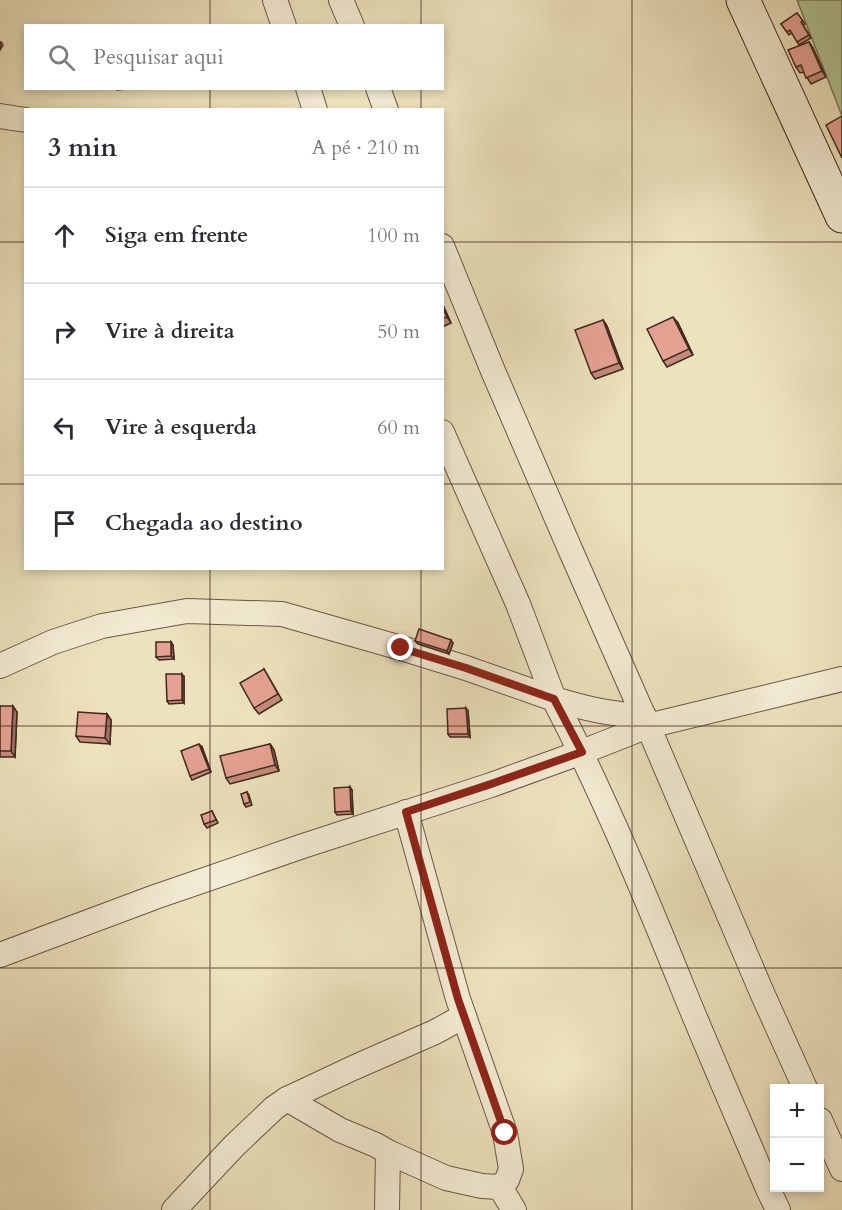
<!DOCTYPE html>
<html lang="pt">
<head>
<meta charset="utf-8">
<style>
  body { margin:0; font-family:Cardo,serif; background:#f7f7f7; color:#2b2b33 }
  .controls { position:absolute; right:18px; bottom:18px; display:grid; overflow:hidden; border-radius:0px; box-shadow:0 3px 9px #0003 }
  .controls button { width:54px; height:54px; display:grid; place-items:center; padding:0; border:0; border-bottom:2px solid #e1e1e2; background:#fff; color:#2b2b33; font:30px sans-serif }
  .stop { position:absolute; width:18px; height:18px; margin:-14px; border:4px solid #8f2418; border-radius:50%; background:#fff }
  .stop.end { background:#8f2418; border-color:#fff; box-shadow:0 2px 6px #0008 }
  .list { margin:0; padding:0; list-style:none }
  h2 { display:flex; justify-content:space-between; align-items:center; height:78px; margin:0; padding:0 24px; font-size:26px }
  h2 small { font-size:20px; font-weight:400; color:#7c7c81 }
  .list li { display:grid; grid-template-columns:39px 1fr auto; gap:18px; align-items:center; box-sizing:border-box; height:96px; padding:0 24px; border-top:2px solid #e1e1e2 }
  .list b { display:block; font-size:22px; white-space:nowrap }
  .list em { font-size:20px; font-style:normal; color:#7c7c81 }
  .icon { flex:none; width:33px; height:33px; fill:none; stroke:currentColor; stroke-width:2; stroke-linecap:round; stroke-linejoin:round }
  .map { position:relative; flex:none; width:842px; height:1210px; overflow:hidden }
  .search { position:absolute; background:#fff; box-shadow:0 3px 9px #0003; left:24px; top:24px; width:420px; height:66px; display:flex; align-items:center; gap:15px; box-sizing:border-box; padding:0 21px; border-radius:0px; color:#7c7c81; font-size:22px }
  .panel { position:absolute; background:#fff; box-shadow:0 3px 9px #0003; left:24px; top:108px; width:420px; height:462px; border-radius:0px }
  .map>svg:first-child { display:block }
  .green { fill:#b2c495; stroke:#7a7659; stroke-width:1.5 }
  .lines { fill:none; stroke-linecap:round; stroke-linejoin:round }
  .minor-casing { stroke:#6c5745; stroke-width:26 }
  .secondary-casing { stroke:#41291d; stroke-width:35 }
  .minor { stroke:#f3ecd4; stroke-width:24 }
  .secondary { stroke:#f3ecd4; stroke-width:33 }
  .wall { fill:#c58b7e; stroke:#41291d; stroke-width:1.5 }
  .shaded-wall { fill:#a07167; stroke:#41291d; stroke-width:1.5 }
  .building { fill:#e5a293; stroke:#41291d; stroke-width:1.5 }
  .route { stroke:#8f2418; stroke-width:8 }
  .grid { fill:none; stroke:#41291d; stroke-width:1.5; stroke-opacity:0.55 }
</style>
</head>
<body>
<div class="map">
<svg width="842" height="1210" viewBox="0 0 842 1210">
  <rect width="100%" height="100%" fill="#ece2bd"/>
  <filter id="stains"><feTurbulence type="fractalNoise" baseFrequency=".00333" numOctaves="4"/><feColorMatrix values="0 0 0 0 .2 0 0 0 0 .09 0 0 0 0 .02 0 0 0 .5 -.17"/></filter>
  <radialGradient id="worn" r=".72"><stop offset=".6" stop-color="#630" stop-opacity="0"/><stop offset="1" stop-color="#630" stop-opacity=".3"/></radialGradient>
  <path class="green" d="M 797,0 L 842,0 L 842,116 Z"/>
  <g class="lines">
    <defs>
      <g id="minor">
        <path d="M 275,0 L 284,26"/>
        <path d="M 341,0 L 352,26"/>
        <path d="M 308,88 L 315,110"/>
        <path d="M 378,88 L 386,110"/>
        <path d="M 0,116 L 26,120"/>
        <path d="M 442,246 L 493,371 L 570,549 L 648,726 L 763,995 L 805,1088"/>
        <path d="M 442,432 L 518,604 L 554,699 C 587,709 609,714 644,716"/>
        <path d="M 0,666 L 53,642 L 102,626 L 187,611 L 282,614 L 401,648 L 466,668 L 554,699 C 603,794 644,892 684,991 C 711,1057 740,1123 768,1189 L 778,1210"/>
        <path d="M 0,955 L 155,897 L 303,846 L 491,785 L 582,752 L 648,726 L 842,679"/>
        <path d="M 287,1099 L 340,1130 L 376,1145 L 388,1152 L 387,1210"/>
        <path d="M 820,1120 L 842,1169"/>
        <path d="M 388,1152 L 446,1178 L 482,1186 L 500,1187 L 507,1180 L 511,1169 L 505,1133 L 458,999 L 406,812"/>
        <path d="M 500,1187 L 514,1210"/>
        <path d="M 174,1210 L 234,1146 L 274,1108 L 287,1099 L 353,1068 L 435,1032 L 464,1016"/>
      </g>
      <path id="secondary" d="M 743,0 L 842,216"/>
    </defs>
    <use href="#minor" class="minor-casing"/>
    <use href="#secondary" class="secondary-casing"/>
    <use href="#minor" class="minor"/>
    <use href="#secondary" class="secondary"/>
  </g>
  <g class="wall">
    <path d="M 797,13 L 805,24 L 803,25 L 811,38 L 799,45 L 792,33 L 789,35 L 781,24 Z"/>
    <path d="M 809,42 L 813,48 L 826,77 L 811,84 L 804,72 L 800,73 L 796,67 Z"/>
    <path d="M 116,88 L 137,88 L 117,90 Z"/>
    <path d="M 442,303 L 451,323 L 442,327 Z"/>
    <path d="M 603,320 L 607,326 L 623,369 L 595,379 L 591,373 Z"/>
    <path d="M 678,323 L 693,355 L 667,367 L 663,361 Z"/>
    <path d="M 451,640 L 453,643 L 449,654 L 418,644 L 415,641 Z"/>
    <path d="M 171,642 L 173,645 L 174,659 L 159,660 L 156,657 Z"/>
    <path d="M 264,669 L 282,700 L 259,714 L 254,708 Z"/>
    <path d="M 184,677 L 184,703 L 169,704 L 167,701 Z"/>
    <path d="M 0,706 L 17,712 L 15,757 L 0,757 Z"/>
    <path d="M 468,711 L 470,737 L 450,737 L 448,734 Z"/>
    <path d="M 107,714 L 111,720 L 110,744 L 80,742 L 76,736 Z"/>
    <path d="M 270,744 L 274,750 L 279,771 L 230,784 L 226,778 Z"/>
    <path d="M 202,747 L 211,772 L 192,780 L 190,776 Z"/>
    <path d="M 350,787 L 352,790 L 353,814 L 337,815 L 335,812 Z"/>
    <path d="M 247,792 L 249,795 L 252,805 L 246,807 L 244,804 Z"/>
    <path d="M 212,811 L 218,823 L 207,828 L 204,824 Z"/>
  </g>
  <g class="shaded-wall">
    <path d="M 1,42 L 3,45 L 0,50 L 0,44 Z"/>
    <path d="M 809,42 L 813,48 L 826,77 L 822,71 Z"/>
    <path d="M 442,303 L 451,323 L 447,317 L 442,307 Z"/>
    <path d="M 673,317 L 678,323 L 693,355 L 689,349 Z"/>
    <path d="M 603,320 L 607,326 L 623,369 L 619,363 Z"/>
    <path d="M 451,640 L 453,643 L 449,654 L 447,651 Z"/>
    <path d="M 171,642 L 173,645 L 174,659 L 171,656 Z"/>
    <path d="M 182,674 L 184,677 L 184,703 L 182,700 Z"/>
    <path d="M 13,706 L 17,712 L 15,757 L 11,751 Z"/>
    <path d="M 466,708 L 468,711 L 470,737 L 468,734 Z"/>
    <path d="M 107,714 L 111,720 L 110,744 L 105,738 Z"/>
    <path d="M 199,744 L 202,747 L 211,772 L 209,769 Z"/>
    <path d="M 270,744 L 274,750 L 279,771 L 275,765 Z"/>
    <path d="M 350,787 L 352,790 L 353,814 L 351,811 Z"/>
  </g>
  <g class="building">
    <path d="M 797,13 L 803,21 L 801,22 L 809,35 L 797,42 L 790,30 L 787,32 L 781,24 Z"/>
    <path d="M 809,42 L 822,71 L 806,78 L 801,65 L 796,67 L 788,50 Z"/>
    <path d="M 842,116 L 842,158 L 826,125 Z"/>
    <path d="M 442,307 L 447,317 L 442,319 Z"/>
    <path d="M 673,317 L 689,349 L 663,361 L 647,329 Z"/>
    <path d="M 603,320 L 619,363 L 591,373 L 575,330 Z"/>
    <path d="M 419,629 L 451,640 L 447,651 L 415,641 Z"/>
    <path d="M 156,642 L 171,642 L 171,656 L 156,657 Z"/>
    <path d="M 264,669 L 278,694 L 254,708 L 240,683 Z"/>
    <path d="M 166,674 L 182,674 L 182,700 L 167,701 Z"/>
    <path d="M 0,706 L 13,706 L 11,751 L 0,751 Z"/>
    <path d="M 466,708 L 468,734 L 448,734 L 447,709 Z"/>
    <path d="M 78,712 L 107,714 L 105,738 L 76,736 Z"/>
    <path d="M 199,744 L 209,769 L 190,776 L 181,751 Z"/>
    <path d="M 270,744 L 275,765 L 226,778 L 220,756 Z"/>
    <path d="M 350,787 L 351,811 L 335,812 L 334,788 Z"/>
    <path d="M 247,792 L 250,802 L 244,804 L 241,794 Z"/>
    <path d="M 212,811 L 216,820 L 204,824 L 201,815 Z"/>
  </g>
  <g class="lines">
    <path class="route" d="M 401,648 L 466,668 L 554,699 L 582,752 L 491,784 L 406,812 L 458,999 L 505,1133"/>
  </g>
  <path class="grid" d="M 210,0 L 210,26M 421,0 L 421,26M 632,0 L 632,1210M 210,88 L 210,110M 421,88 L 421,110M 0,242 L 26,242M 442,242 L 842,242M 0,484 L 26,484M 442,484 L 842,484M 210,568 L 210,1210M 421,568 L 421,1210M 0,726 L 842,726M 0,968 L 842,968"/>
  <rect width="100%" height="100%" filter="url(#stains)"/>
  <rect width="100%" height="100%" fill="url(#worn)"/>
</svg>
<div class="controls">
<button>+</button>
<button>−</button>
</div>
<div class="stop" style="left:505px;top:1133px"></div>
<div class="stop end" style="left:401px;top:648px"></div>
<div class="search"><svg class="icon" aria-label="search" viewBox="0 0 24 24"><circle cx="10" cy="10" r="6"/><path d="M15 15l6 6"/></svg>Pesquisar aqui</div>
<section class="panel">
<h2>3 min<small>A pé · 210 m</small></h2>
<ul class="list">
<li><svg class="icon" aria-label="ahead" viewBox="0 0 24 24"><path d="M12 20V5M6 11l6-6 6 6"/></svg><div><b>Siga em frente</b></div><em>100 m</em></li>
<li><svg class="icon" aria-label="right" viewBox="0 0 24 24"><path d="M7 20v-9h11M14 6l5 5-5 5"/></svg><div><b>Vire à direita</b></div><em>50 m</em></li>
<li><svg class="icon" aria-label="left" viewBox="0 0 24 24"><path d="M17 20v-9H6M10 6l-5 5 5 5"/></svg><div><b>Vire à esquerda</b></div><em>60 m</em></li>
<li><svg class="icon" aria-label="arrive" viewBox="0 0 24 24"><path d="M6 21V4h12l-3 4 3 4H6"/></svg><div><b>Chegada ao destino</b></div></li>
</ul>
</section>
</div>
</body>
</html>
